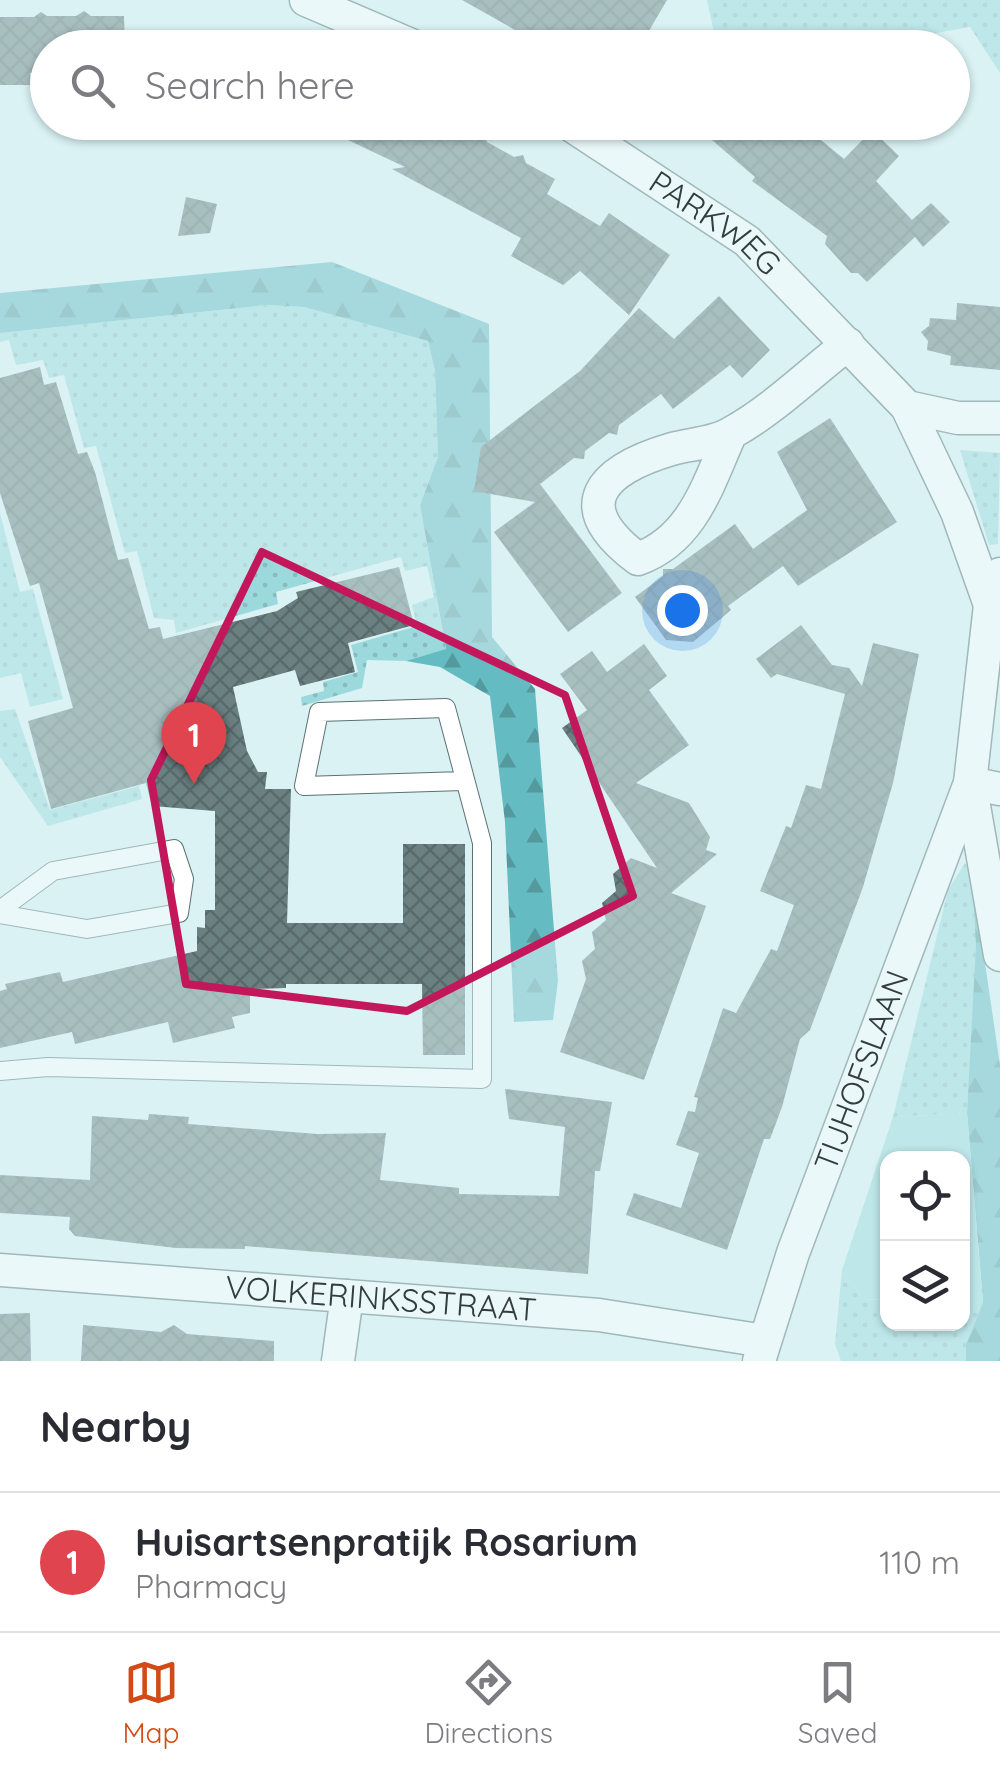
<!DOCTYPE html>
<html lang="en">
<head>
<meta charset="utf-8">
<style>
  body { margin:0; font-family:Quicksand,sans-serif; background:#f2f2f3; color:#2b2b33 }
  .controls { position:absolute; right:30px; bottom:30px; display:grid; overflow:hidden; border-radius:20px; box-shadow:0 2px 8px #0004 }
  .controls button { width:90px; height:90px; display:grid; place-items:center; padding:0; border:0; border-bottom:2px solid #e1e1e2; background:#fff; color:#2b2b33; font:50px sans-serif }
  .you { position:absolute; left:682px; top:610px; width:35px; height:35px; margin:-25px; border:8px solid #fff; border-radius:50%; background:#1a73e8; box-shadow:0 0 0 15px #1a73e833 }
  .badge { display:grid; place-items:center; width:65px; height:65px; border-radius:50%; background:#d24b16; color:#fff; font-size:32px; font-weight:700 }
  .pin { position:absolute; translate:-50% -82px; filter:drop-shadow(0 2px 5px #0008) }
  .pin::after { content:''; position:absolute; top:52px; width:35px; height:30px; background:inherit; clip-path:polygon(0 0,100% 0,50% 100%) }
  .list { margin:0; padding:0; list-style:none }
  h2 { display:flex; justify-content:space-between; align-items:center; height:130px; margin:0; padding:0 40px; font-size:42px }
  h2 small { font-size:32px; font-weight:400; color:#7c7c81 }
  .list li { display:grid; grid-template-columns:65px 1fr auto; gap:30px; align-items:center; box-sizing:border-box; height:140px; padding:0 40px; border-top:2px solid #e1e1e2 }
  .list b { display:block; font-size:38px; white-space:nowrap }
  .list p { margin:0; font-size:32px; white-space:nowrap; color:#7c7c81 }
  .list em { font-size:32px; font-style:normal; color:#7c7c81 }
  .icon { flex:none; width:55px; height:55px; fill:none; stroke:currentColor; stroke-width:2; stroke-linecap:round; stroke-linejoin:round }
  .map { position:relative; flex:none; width:1000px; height:1361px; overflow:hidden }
  .search { position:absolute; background:#fff; box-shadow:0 2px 8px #0004; left:30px; right:30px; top:30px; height:110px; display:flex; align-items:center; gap:25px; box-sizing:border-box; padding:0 35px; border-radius:55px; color:#7c7c81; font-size:38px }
  .sheet { height:270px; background:#fff }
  nav { display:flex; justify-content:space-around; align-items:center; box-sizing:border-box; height:140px; border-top:2px solid #e1e1e2; background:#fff; font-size:28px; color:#7c7c81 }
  nav a { display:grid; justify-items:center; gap:5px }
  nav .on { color:#d24b16 }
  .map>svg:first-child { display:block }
  .grass { fill:url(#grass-dots) }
  .forest { fill:url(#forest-firs) }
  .garden { fill:#9cd9dd }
  .building { fill:url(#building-cross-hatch) }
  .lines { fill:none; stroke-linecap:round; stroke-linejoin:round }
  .service-casing { stroke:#5b7172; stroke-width:20 }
  .minor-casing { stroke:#5b7172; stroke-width:35 }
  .service { stroke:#fff; stroke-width:18 }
  .minor { stroke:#fff; stroke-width:32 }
  .marked { fill:none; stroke:#c2185b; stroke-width:8; stroke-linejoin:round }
  .labels { text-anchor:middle; stroke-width:10; stroke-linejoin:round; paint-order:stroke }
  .street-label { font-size:32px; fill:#333d3e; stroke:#daf2f4 }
</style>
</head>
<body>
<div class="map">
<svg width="1000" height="1361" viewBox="0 0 1000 1361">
  <defs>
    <pattern id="grass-dots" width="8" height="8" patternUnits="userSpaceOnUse" patternTransform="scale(2.5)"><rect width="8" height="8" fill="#9cd9dd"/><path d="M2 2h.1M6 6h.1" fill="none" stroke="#87bbbf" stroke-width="1.8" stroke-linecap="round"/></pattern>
    <pattern id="forest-firs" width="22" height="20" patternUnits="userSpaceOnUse" patternTransform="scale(2.5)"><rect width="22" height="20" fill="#64bbc1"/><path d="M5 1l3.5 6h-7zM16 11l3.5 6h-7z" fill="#53999e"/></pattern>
    <pattern id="building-cross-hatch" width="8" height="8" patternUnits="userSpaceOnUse" patternTransform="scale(2.5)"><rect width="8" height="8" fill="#6a8081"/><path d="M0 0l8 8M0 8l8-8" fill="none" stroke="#586a6b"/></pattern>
  </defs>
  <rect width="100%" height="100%" fill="#daf2f4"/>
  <g class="grass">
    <path d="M 707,0 L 1000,0 L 1000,73 L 970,27 L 859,47 L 717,47 Z"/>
    <path d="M 267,305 L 304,307 L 428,341 L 435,371 L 438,457 L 420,505 L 446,650 L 406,661 L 367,660 L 362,688 L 302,706 L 301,697 L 324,691 L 323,682 L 358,672 L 351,645 L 417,626 L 412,605 L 434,597 L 427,566 L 405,571 L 401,557 L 276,592 L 278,604 L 176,633 L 174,620 L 154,618 L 137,551 L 125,553 L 96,446 L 84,448 L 64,375 L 49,378 L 43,360 L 16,365 L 9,340 L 0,342 L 0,333 Z"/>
    <path d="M 960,450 L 1000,453 L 998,544 L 989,545 Z"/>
    <path d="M 0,513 L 20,592 L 33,589 L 63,699 L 30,707 L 21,673 L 0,678 Z"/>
    <path d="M 15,709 L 50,810 L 139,786 L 142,799 L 48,826 L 0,757 L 0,711 Z"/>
    <path d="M 965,863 C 990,904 970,1059 967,1113 L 893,1117 L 948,890 Z"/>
    <path d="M 842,1270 L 863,1299 L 887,1300 L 888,1324 L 962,1324 L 963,1302 L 983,1302 L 966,1345 L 966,1361 L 841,1361 L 835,1344 Z"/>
  </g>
  <g class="forest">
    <path d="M 332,262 L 489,324 L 492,637 L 535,689 L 558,981 L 553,1020 L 514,1022 L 505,822 L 490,696 L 440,667 L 406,661 L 446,649 L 420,505 L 438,457 L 435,371 L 428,341 L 304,307 L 267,305 L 0,333 L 0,293 Z"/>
    <path d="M 972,875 L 1000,1065 L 1000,1361 L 966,1361 L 966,1345 L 983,1302 L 967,1113 L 976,945 Z"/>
  </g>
  <path class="garden" d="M 967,1113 L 983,1302 L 963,1302 L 962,1158 L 888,1158 L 887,1300 L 863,1299 L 842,1270 L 893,1117 Z"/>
  <g class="building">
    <path d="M 462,0 L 667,0 L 639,48 L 547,48 Z"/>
    <path d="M 84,11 L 91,16 L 124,16 L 125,48 L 48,48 L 48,72 L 30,73 L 31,85 L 0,85 L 0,17 L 34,17 L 41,12 L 47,16 L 76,16 Z"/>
    <path d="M 310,122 L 451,122 L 476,136 L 484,134 L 487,142 L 514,157 L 523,155 L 526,163 L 555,179 L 547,194 L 600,226 L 609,213 L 670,255 L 629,315 L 580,271 L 563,285 L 511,256 L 521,238 L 392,169 L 405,167 Z"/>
    <path d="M 691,122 L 799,122 L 844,159 L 872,130 L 899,156 L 876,181 L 912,220 L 931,203 L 950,222 L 923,247 L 915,237 L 867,282 L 858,273 L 851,273 L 825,244 L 827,236 L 752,181 L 755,177 Z"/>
    <path d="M 186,197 L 217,204 L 210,233 L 178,236 Z"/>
    <path d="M 719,296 L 770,350 L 742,378 L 730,365 L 673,409 L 661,394 L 619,425 L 617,435 L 609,433 L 585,451 L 584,459 L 574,458 L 540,484 L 622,593 L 568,632 L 494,532 L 535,502 L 474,491 L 481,447 L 580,371 L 639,308 L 674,339 Z"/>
    <path d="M 957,303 L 1000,307 L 1000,370 L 950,365 L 951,356 L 927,350 L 928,341 L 921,332 L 929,326 L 930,318 L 956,320 Z"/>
    <path d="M 40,367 L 44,385 L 56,382 L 78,454 L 87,452 L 95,472 L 118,560 L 128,558 L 149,629 L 160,627 L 163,639 L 277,611 L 298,598 L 296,592 L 399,567 L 414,625 L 348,643 L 355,672 L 300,686 L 295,670 L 233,687 L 247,751 L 258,772 L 267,772 L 265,789 L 291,789 L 287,923 L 403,923 L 403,844 L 465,844 L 465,1055 L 423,1055 L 422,984 L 286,984 L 286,988 L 250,989 L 250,1013 L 232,1017 L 235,1028 L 173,1043 L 168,1022 L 75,1044 L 72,1032 L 0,1048 L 0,991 L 7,989 L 5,984 L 60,972 L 63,982 L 197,951 L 197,927 L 205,928 L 205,910 L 215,910 L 215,811 L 152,806 L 146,783 L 51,809 L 28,721 L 73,708 L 39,583 L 30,586 L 0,493 L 0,378 Z"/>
    <path d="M 830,418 L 897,522 L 798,586 L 783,566 L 728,606 L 731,610 L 693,642 L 666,640 L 635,597 L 663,576 L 663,569 L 673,569 L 735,524 L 753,549 L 807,510 L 777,452 Z"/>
    <path d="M 801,625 L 832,665 L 849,668 L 862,686 L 873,643 L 919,654 L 893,783 L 863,887 L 810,1030 L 800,1039 L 782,1107 L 770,1139 L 764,1139 L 727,1250 L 626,1215 L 634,1193 L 681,1208 L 699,1153 L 676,1145 L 688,1111 L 695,1112 L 698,1098 L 694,1097 L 723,1008 L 736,1013 L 771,949 L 777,951 L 794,905 L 760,891 L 786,826 L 791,828 L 806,785 L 821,789 L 845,694 L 777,674 L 771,678 L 756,659 Z"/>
    <path d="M 644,644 L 667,676 L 649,690 L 689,745 L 636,783 L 689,803 L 710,837 L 706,850 L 717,854 L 671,893 L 706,906 L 644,1080 L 560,1052 L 586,979 L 582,961 L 595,949 L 592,932 L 606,920 L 602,903 L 616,891 L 613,874 L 631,858 L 657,868 L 562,728 L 587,710 L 560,674 L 592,651 L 607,672 Z"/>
    <path d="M 505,1089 L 612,1102 L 600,1171 L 595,1171 L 588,1274 L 245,1246 L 245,1249 L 176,1248 L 75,1236 L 69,1229 L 70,1217 L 0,1213 L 0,1175 L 90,1180 L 92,1116 L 148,1120 L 149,1114 L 189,1117 L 188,1124 L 317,1134 L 386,1133 L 380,1180 L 459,1188 L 459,1194 L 559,1196 L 565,1127 L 509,1119 Z"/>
    <path d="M 30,1313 L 31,1361 L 0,1361 L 0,1314 Z"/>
    <path d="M 83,1325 L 161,1332 L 174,1325 L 187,1334 L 274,1341 L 274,1361 L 81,1361 Z"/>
  </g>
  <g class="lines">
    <defs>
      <g id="service">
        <path d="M 0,910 L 53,871 L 174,849 L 184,879 L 179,913 L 87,929 L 0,914"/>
        <path d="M 0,1071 L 48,1067 L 482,1079 L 482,843 L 446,708 L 319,712 L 304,786 L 463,781"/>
      </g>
      <g id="minor">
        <path d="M 306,0 L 418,48"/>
        <path id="s1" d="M 566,122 L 747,241 L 907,407 L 957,512 L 990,605"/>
        <path d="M 907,407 L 958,418 L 1000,418"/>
        <path d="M 730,435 C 708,484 693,539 638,559 C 567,506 600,470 672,449 C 690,444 715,443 731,433 C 773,410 810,373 848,344"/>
        <path d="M 970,783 L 1000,955"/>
        <path d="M 970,783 L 1000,789"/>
        <path id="s2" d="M 0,1270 L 599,1315 L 764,1341"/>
        <path d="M 338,1361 L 347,1296"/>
        <path id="s3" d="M 759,1361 L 793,1253 L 970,783 L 990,605 L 1000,574"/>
      </g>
    </defs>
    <use href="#service" class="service-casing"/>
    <use href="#minor" class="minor-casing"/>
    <use href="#service" class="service"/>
    <use href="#minor" class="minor"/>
  </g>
  <path d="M0 0H1000V1361H0ZM 262,552 L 565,695 L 633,896 L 407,1011 L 186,984 L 151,780 Z" fill="#daf2f4" fill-opacity=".55" fill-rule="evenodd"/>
  <path class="marked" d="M 262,552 L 565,695 L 633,896 L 407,1011 L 186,984 L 151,780 Z"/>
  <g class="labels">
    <g class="street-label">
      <text dy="11" stroke="none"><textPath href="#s1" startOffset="180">PARKWEG</textPath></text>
      <text dy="11" stroke="none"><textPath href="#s3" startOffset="308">TIJHOFSLAAN</textPath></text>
      <text dy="11" stroke="none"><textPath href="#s2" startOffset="382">VOLKERINKSSTRAAT</textPath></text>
    </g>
  </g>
</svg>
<div class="controls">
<button><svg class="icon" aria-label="locate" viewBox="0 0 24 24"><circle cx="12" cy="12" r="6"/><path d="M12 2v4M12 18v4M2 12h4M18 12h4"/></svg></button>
<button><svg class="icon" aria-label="layers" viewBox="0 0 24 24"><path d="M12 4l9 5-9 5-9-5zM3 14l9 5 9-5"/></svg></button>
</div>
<div class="you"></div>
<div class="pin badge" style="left:194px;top:784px;background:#e0444e">1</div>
<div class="search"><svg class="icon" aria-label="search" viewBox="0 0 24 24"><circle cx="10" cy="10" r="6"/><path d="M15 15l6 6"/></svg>Search here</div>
</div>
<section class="sheet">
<h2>Nearby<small></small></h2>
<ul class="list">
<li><span class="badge" style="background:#e0444e">1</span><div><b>Huisartsenpratijk Rosarium</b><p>Pharmacy</p></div><em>110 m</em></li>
</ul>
</section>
<nav>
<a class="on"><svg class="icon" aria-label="map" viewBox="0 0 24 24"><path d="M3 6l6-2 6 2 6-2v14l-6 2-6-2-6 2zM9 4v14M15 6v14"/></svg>Map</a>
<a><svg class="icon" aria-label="directions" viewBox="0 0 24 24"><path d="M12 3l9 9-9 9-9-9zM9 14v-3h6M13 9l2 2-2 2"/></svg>Directions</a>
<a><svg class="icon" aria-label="saved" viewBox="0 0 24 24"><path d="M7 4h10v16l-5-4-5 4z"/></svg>Saved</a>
</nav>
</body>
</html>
